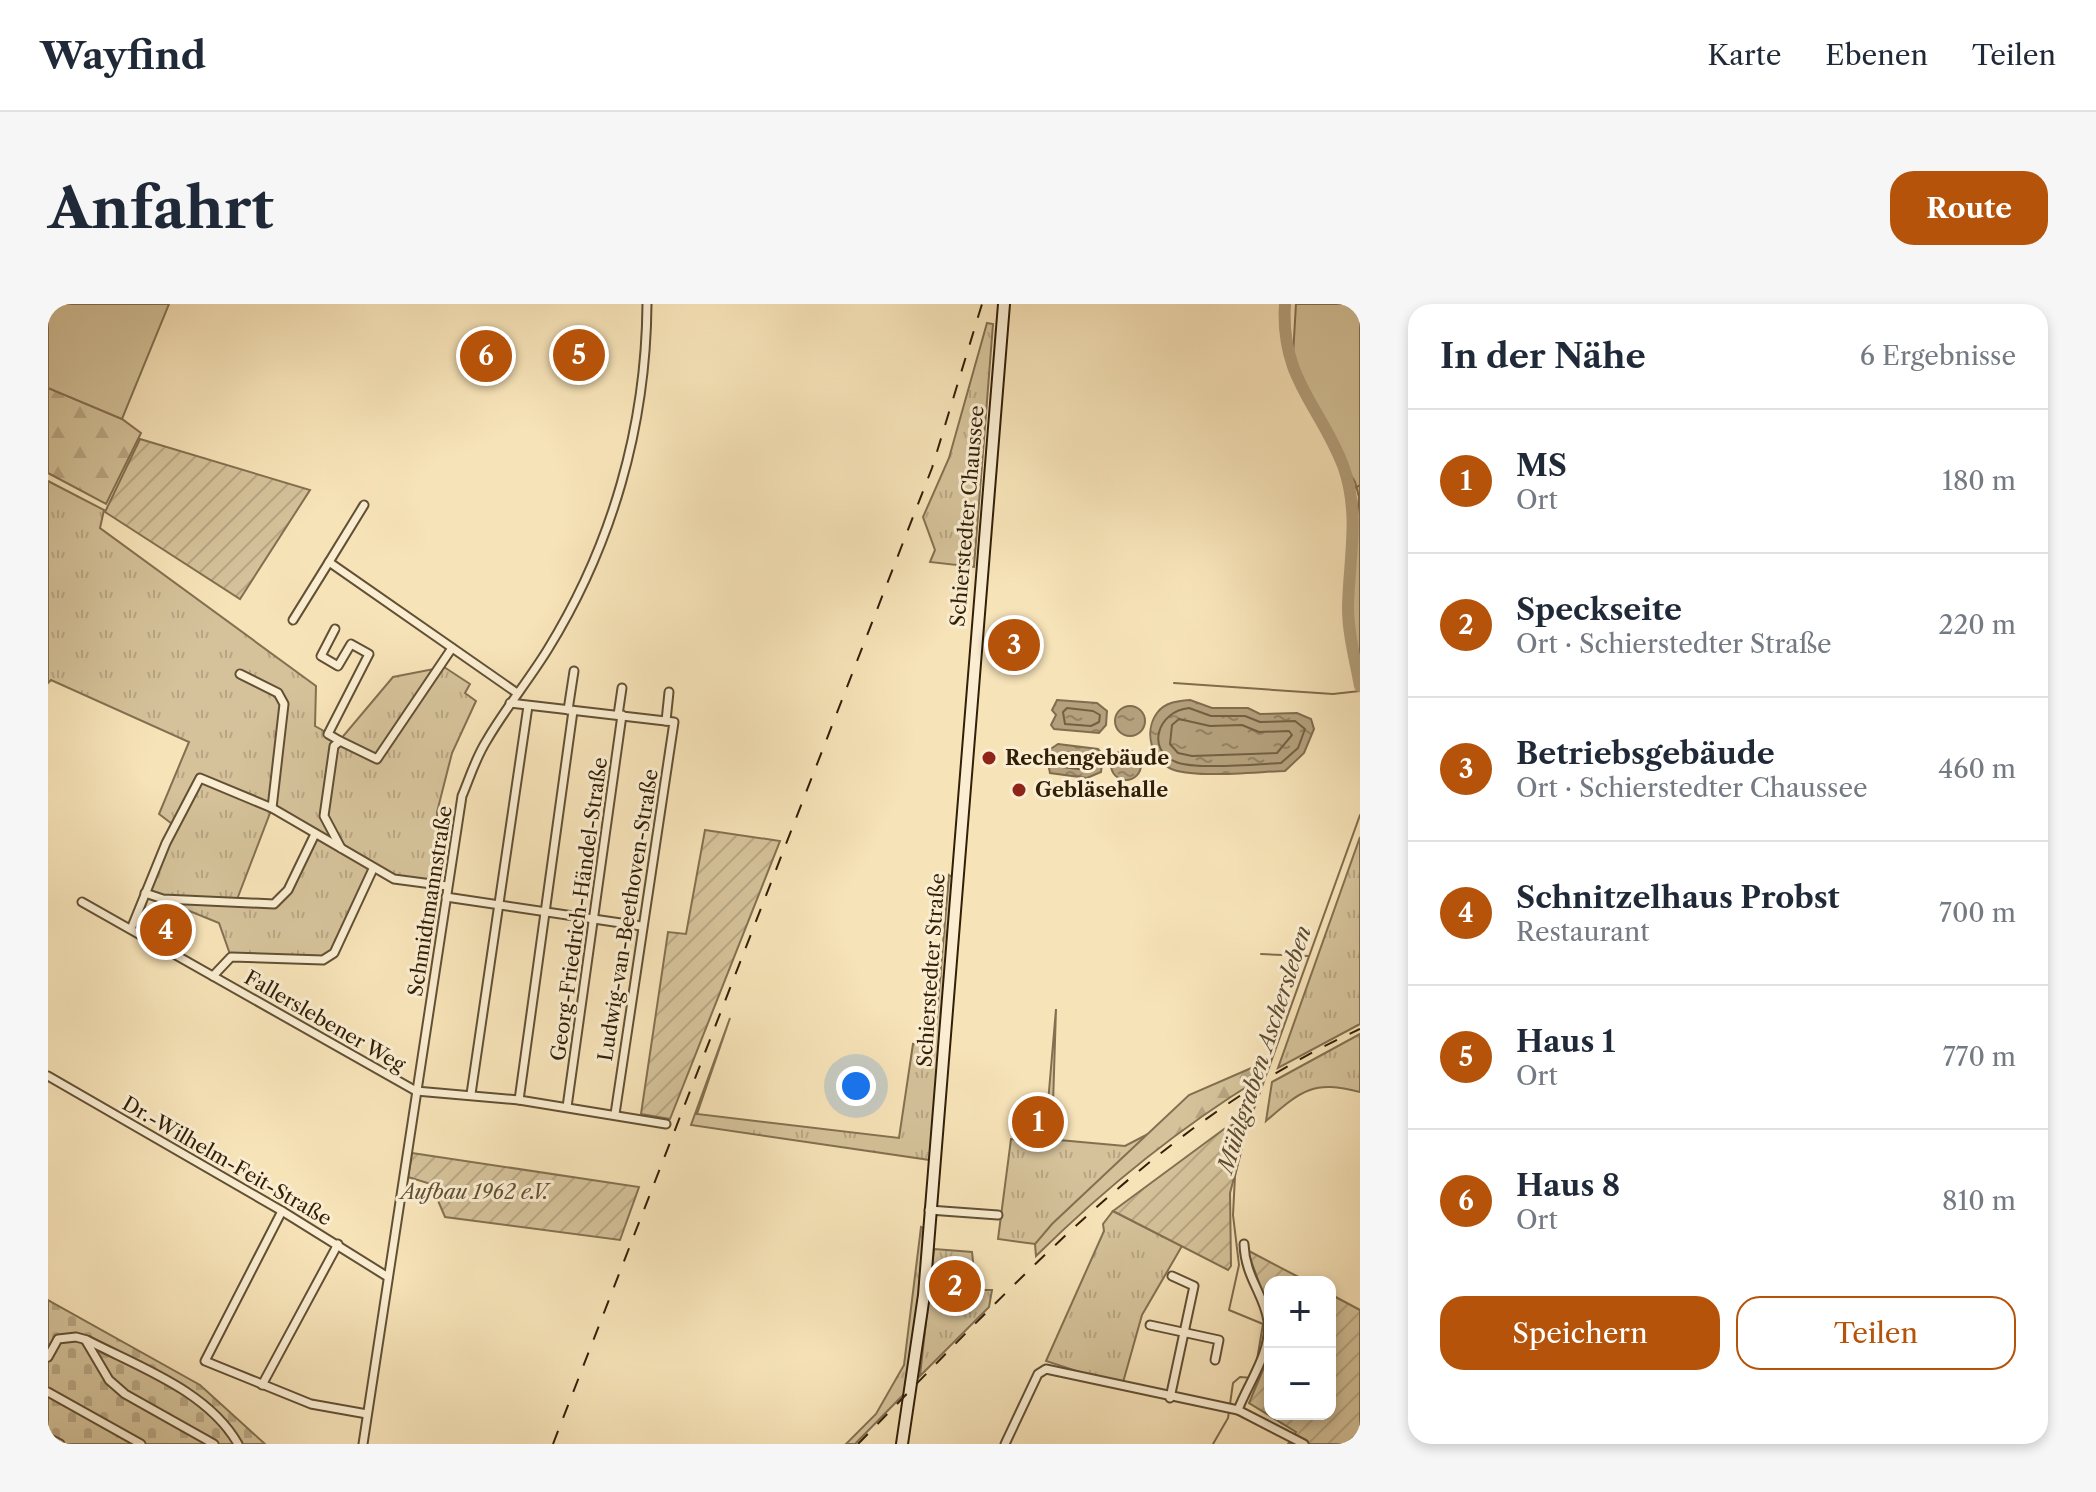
<!DOCTYPE html>
<html lang="de">
<head>
<meta charset="utf-8">
<style>
  body { margin:0; font-family:"Libre Caslon Text",serif; background:#f6f6f7; color:#1f2937 }
  .controls { position:absolute; right:24px; bottom:24px; display:grid; overflow:hidden; border-radius:16px; box-shadow:0 4px 12px #0003 }
  .controls button { width:72px; height:72px; display:grid; place-items:center; padding:0; border:0; border-bottom:2px solid #e0e1e3; background:#fff; color:#1f2937; font:40px sans-serif }
  .you { position:absolute; left:808px; top:782px; width:28px; height:28px; margin:-20px; border:6px solid #fff; border-radius:50%; background:#1a73e8; box-shadow:0 0 0 12px #1a73e833 }
  .badge { display:grid; place-items:center; width:52px; height:52px; border-radius:50%; background:#b45309; color:#fff; font-size:26px; font-weight:700 }
  .pin { position:absolute; translate:-50% -50%; border:4px solid #fff; box-shadow:0 2px 8px #0006 }
  .list { margin:0; padding:0; list-style:none }
  h2 { display:flex; justify-content:space-between; align-items:center; height:104px; margin:0; padding:0 32px; font-size:34px }
  h2 small { font-size:26px; font-weight:400; color:#747a83 }
  .list li { display:grid; grid-template-columns:52px 1fr auto; gap:24px; align-items:center; box-sizing:border-box; height:144px; padding:0 32px; border-top:2px solid #e0e1e3 }
  .list b { display:block; font-size:30px; white-space:nowrap }
  .list p { margin:0; font-size:26px; white-space:nowrap; color:#747a83 }
  .list em { font-size:26px; font-style:normal; color:#747a83 }
  .actions { display:flex; gap:16px; padding:24px 32px }
  .actions a { flex:1; padding:18px 0; border:2px solid #b45309; border-radius:24px; text-align:center; font-size:28px; color:#b45309 }
  .actions .main { background:#b45309; color:#fff }
  .map { position:relative; flex:none; width:1312px; height:1140px; overflow:hidden; border-radius:24px }
  header { display:flex; align-items:center; gap:48px; box-sizing:border-box; height:112px; padding:0 40px; background:#fff; border-bottom:2px solid #e0e1e3 }
  header strong { font-size:38px }
  nav { display:flex; gap:44px; margin-inline-start:auto; font-size:28px }
  .intro { display:flex; align-items:center; justify-content:space-between; box-sizing:border-box; height:192px; padding:0 48px }
  h1 { margin:0; font-size:56px }
  .button { padding:20px 36px; border-radius:24px; background:#b45309; color:#fff; font-size:28px; font-weight:700 }
  main { display:flex; gap:48px; padding:0 48px }
  aside { flex:1; background:#fff; border-radius:24px; box-shadow:0 4px 12px #0003 }
  .map>svg:first-child { display:block }
  .grass { fill:url(#grass-tufts); stroke:#837051; stroke-width:2; fill-rule:evenodd }
  .forest { fill:url(#forest-firs); stroke:#837051; stroke-width:2 }
  .cemetery { fill:url(#cemetery-stones); stroke:#837051; stroke-width:2 }
  .park { fill:#d5c29a; stroke:#837051; stroke-width:2 }
  .garden { fill:url(#garden-furrows); stroke:#837051; stroke-width:2 }
  .water { fill:url(#water-ripples); stroke:#806c4e; stroke-width:2 }
  .lines { fill:none; stroke-linecap:round; stroke-linejoin:round }
  .shore { stroke:#726042; stroke-width:2 }
  .stream { stroke:#806c4e; stroke-width:2 }
  .river { stroke:#b4a07c; stroke-width:12 }
  .street-casing { stroke:#625034; stroke-width:11 }
  .secondary-casing { stroke:#311f08; stroke-width:14 }
  .street { stroke:#faedd1; stroke-width:7 }
  .secondary { stroke:#faedd1; stroke-width:10 }
  .rail { stroke:#311f08; stroke-width:2; stroke-dasharray:14 14; stroke-linecap:butt }
  .poi-dot { fill:#8f2418; stroke:#faedd1; stroke-width:3 }
  .labels { text-anchor:middle; stroke-width:6; stroke-linejoin:round; paint-order:stroke }
  .street-label { font-size:20px; fill:#311f08; stroke:#faedd1 }
  .poi-label { font-size:20px; font-weight:bold; fill:#311f08; stroke:#faedd1; text-anchor:start }
  .park-label { font-size:20px; font-style:italic; fill:#625034; stroke:#faedd1 }
  .water-label { font-size:22px; font-style:italic; fill:#5f4c31; stroke:#faedd1 }
</style>
</head>
<body>
<header>
<strong>Wayfind</strong>
<nav><a>Karte</a><a>Ebenen</a><a>Teilen</a></nav>
</header>
<div class="intro"><h1>Anfahrt</h1><a class="button">Route</a></div>
<main>
<div class="map">
<svg width="1312" height="1140" viewBox="0 0 1312 1140">
  <defs>
    <pattern id="grass-tufts" width="24" height="20" patternUnits="userSpaceOnUse" patternTransform="scale(2)"><rect width="24" height="20" fill="#d5c29a"/><path d="M3 7l-1-3M5 7V3M7 7l1-3M15 17l-1-3M17 17v-4M19 17l1-3" fill="none" stroke="#b7a683"/></pattern>
    <pattern id="forest-firs" width="22" height="20" patternUnits="userSpaceOnUse" patternTransform="scale(2)"><rect width="22" height="20" fill="#d5c29a"/><path d="M5 1l3.5 6h-7zM16 11l3.5 6h-7z" fill="#b7a683"/></pattern>
    <pattern id="cemetery-stones" width="16" height="16" patternUnits="userSpaceOnUse" patternTransform="scale(2)"><rect width="16" height="16" fill="#d5c29a"/><path d="M2 7V4a2 2 0 0 1 4 0v3zM10 15v-3a2 2 0 0 1 4 0v3z" fill="#b7a683"/></pattern>
    <pattern id="garden-furrows" width="10" height="10" patternUnits="userSpaceOnUse" patternTransform="scale(2)"><rect width="10" height="10" fill="#d5c29a"/><path d="M-1 1l2-2M0 10L10 0M9 11l2-2" fill="none" stroke="#b7a683"/></pattern>
    <pattern id="water-ripples" width="26" height="14" patternUnits="userSpaceOnUse" patternTransform="scale(2)"><rect width="26" height="14" fill="#b4a07c"/><path d="M2 4q2-2 4 0t4 0M15 11q2-2 4 0t4 0" fill="none" stroke="#938264"/></pattern>
  </defs>
  <rect width="100%" height="100%" fill="#f7e3b8"/>
  <filter id="stains"><feTurbulence type="fractalNoise" baseFrequency=".0025" numOctaves="4"/><feColorMatrix values="0 0 0 0 .2 0 0 0 0 .09 0 0 0 0 .02 0 0 0 .5 -.17"/></filter>
  <radialGradient id="worn" r=".72"><stop offset=".6" stop-color="#630" stop-opacity="0"/><stop offset="1" stop-color="#630" stop-opacity=".3"/></radialGradient>
  <g class="grass">
    <path d="M 939,19 L 945,20 L 926,263 L 882,258 L 887,246 L 875,213 L 901,154 Z"/>
    <path d="M 0,177 L 56,206 L 52,224 L 268,382 L 267,422 L 292,436 L 345,373 L 396,363 L 422,380 L 417,389 L 428,397 L 404,449 L 389,508 L 390,581 L 346,575 L 325,565 L 286,649 L 275,656 L 183,653 L 171,619 L 97,589 L 128,523 L 111,510 L 141,438 L 3,376 L 0,379 ZM 224,504 L 267,530 L 240,586 L 219,600 L 188,598 Z"/>
    <path d="M 1312,533 L 1312,720 L 1230,764 Z"/>
    <path d="M 901,571 L 906,574 L 882,856 L 643,821 L 682,714 L 649,810 L 851,834 L 865,740 L 886,743 Z"/>
    <path d="M 1008,705 L 1004,832 L 1011,836 L 1077,842 L 1104,828 L 987,940 L 950,935 L 963,835 L 993,838 L 997,834 Z"/>
    <path d="M 1312,730 L 1312,788 C 1265,776 1254,786 1218,817 L 1224,778 Z"/>
    <path d="M 1065,907 L 1134,942 L 1094,1011 L 1074,1082 L 998,1057 L 1056,927 L 1055,920 Z"/>
    <path d="M 873,923 L 877,925 L 874,988 L 860,1086 L 807,1140 L 798,1140 L 828,1110 L 856,1061 Z"/>
    <path d="M 886,945 L 924,948 L 928,986 L 944,986 L 941,1003 L 872,1072 Z"/>
  </g>
  <g class="forest">
    <path d="M 0,84 L 74,115 L 93,129 L 58,200 L 0,169 Z"/>
    <path d="M 1208,762 L 1211,775 C 1128,826 1057,884 988,952 L 987,940 L 1004,920 L 1141,791 Z"/>
  </g>
  <path class="cemetery" d="M 0,996 L 152,1081 L 217,1140 L 0,1140 Z"/>
  <g class="park">
    <path d="M 0,0 L 121,0 L 74,115 L 0,84 Z"/>
    <path d="M 1248,0 L 1312,0 L 1312,382 L 1303,346 L 1300,300 L 1311,193 L 1307,178 L 1251,85 L 1245,51 Z"/>
  </g>
  <g class="garden">
    <path d="M 92,135 L 262,186 L 192,295 L 57,208 Z"/>
    <path d="M 657,526 L 732,537 L 622,815 L 593,810 L 620,628 L 638,630 Z"/>
    <path d="M 1202,812 L 1182,889 L 1183,962 L 1180,966 L 1065,907 L 1176,825 Z"/>
    <path d="M 364,849 L 591,883 L 572,936 L 397,913 L 383,880 L 360,873 Z"/>
    <path d="M 1199,946 L 1260,978 L 1222,978 L 1222,1008 Z"/>
    <path d="M 1282,990 L 1312,1006 L 1312,1140 L 1240,1140 L 1248,1128 L 1201,1099 L 1217,1061 L 1222,1028 L 1222,1110 L 1282,1110 Z"/>
  </g>
  <g class="water">
    <path d="M 1009,396 L 1049,399 L 1059,407 L 1058,421 L 1051,429 L 1006,425 L 1003,421 L 1008,411 L 1004,406 Z"/>
    <path d="M 1142,396 L 1164,404 L 1200,404 L 1212,410 L 1249,409 L 1263,415 L 1266,425 L 1256,449 L 1237,467 C 1207,468 1151,474 1126,466 C 1104,459 1095,428 1109,409 C 1117,398 1130,397 1142,396 Z"/>
    <circle cx="1082" cy="417" r="15"/>
    <path d="M 1010,440 L 1050,445 L 1055,451 L 1053,468 L 1039,474 L 1002,469 L 1000,459 L 1005,455 L 1001,446 Z"/>
    <circle cx="1078" cy="461" r="15"/>
  </g>
  <g class="lines">
    <g class="shore">
      <path d="M 1019,404 L 1045,407 L 1052,411 L 1051,418 L 1043,422 L 1017,420 L 1015,408 Z"/>
      <path d="M 1141,404 L 1163,412 L 1197,412 L 1212,418 L 1247,417 L 1257,425 L 1250,444 L 1233,459 C 1210,460 1147,466 1128,458 C 1097,446 1110,407 1141,404 Z"/>
      <path d="M 1131,415 L 1162,422 L 1194,421 L 1211,428 L 1241,427 L 1244,431 L 1229,449 L 1144,452 L 1130,449 L 1122,440 L 1124,421 Z"/>
      <path d="M 1016,448 L 1045,452 L 1047,462 L 1039,466 L 1014,463 L 1012,451 Z"/>
    </g>
    <g class="stream">
      <path d="M 1302,187 L 1312,181"/>
      <path d="M 1126,379 L 1285,390 L 1312,387"/>
      <path d="M 1213,650 L 1260,652"/>
      <path d="M 1209,1056 L 1215,1020 L 1181,1006 L 1191,961 L 1185,911 L 1187,872 L 1198,827 L 1312,511"/>
      <path d="M 1165,1140 L 1180,1114 L 1185,1079 L 1192,1073 L 1204,1074"/>
    </g>
    <path class="river" d="M 1237,0 C 1232,75 1273,102 1296,164 C 1312,211 1301,255 1300,303 C 1300,330 1307,355 1312,382"/>
    <defs>
      <g id="street">
        <path d="M 281,258 L 316,201"/>
        <path d="M 245,316 L 281,258 L 469,389"/>
        <path d="M 287,325 L 273,352 L 290,362 L 303,340 L 321,350 L 280,430 L 292,437"/>
        <path d="M 192,370 L 230,389 L 236,400 L 224,504"/>
        <path d="M 462,399 L 626,418 L 567,810"/>
        <path d="M 520,406 L 526,367"/>
        <path d="M 570,411 L 574,384"/>
        <path d="M 618,417 L 621,388"/>
        <path d="M 293,544 L 276,512 L 286,442 L 292,437 L 329,455 L 404,344"/>
        <path d="M 97,589 L 115,595 L 226,600 L 240,586 L 267,530"/>
        <path d="M 398,593 L 593,622"/>
        <path d="M 34,598 L 368,787 L 471,796 L 618,820"/>
        <path d="M 83,625 L 118,539 L 152,474 L 224,504 L 346,575 L 399,582"/>
        <path d="M 165,672 L 183,653 L 275,656 L 286,649 L 325,565"/>
        <path d="M 0,772 L 234,907 L 340,973"/>
        <path d="M 423,790 L 480,402"/>
        <path d="M 471,796 L 525,407"/>
        <path d="M 519,803 L 574,411"/>
        <path d="M 881,906 L 950,911"/>
        <path d="M 234,907 L 157,1057 L 263,1100 L 319,1110"/>
        <path d="M 1102,1021 L 1171,1036 L 1167,1056"/>
        <path d="M 38,1037 L 61,1076 L 77,1090 L 166,1140"/>
        <path d="M 0,1053 L 10,1035 L 28,1033 L 39,1036 C 91,1063 160,1087 190,1140"/>
        <path d="M 214,1081 L 290,940"/>
        <path d="M 0,1088 L 93,1140"/>
        <path d="M 1122,1094 L 1146,982 L 1124,972"/>
        <path d="M 1190,1106 C 1200,1079 1224,1048 1220,1017 C 1216,990 1197,973 1196,940"/>
        <path d="M 0,1134 L 12,1140"/>
        <path d="M 315,1140 L 414,492 C 422,473 428,453 439,436 C 457,405 481,376 500,345 C 564,241 598,123 599,0"/>
        <path d="M 957,1140 L 990,1070 L 998,1065 L 1190,1106 L 1256,1140"/>
        <path d="M 1305,1140 L 1312,1134"/>
      </g>
      <path id="secondary" d="M 854,1140 L 876,991 L 956,0"/>
    </defs>
    <use href="#street" class="street-casing"/>
    <use href="#secondary" class="secondary-casing"/>
    <use href="#street" class="street"/>
    <use href="#secondary" class="secondary"/>
    <g class="rail">
      <path d="M 505,1140 L 884,164 L 934,0"/>
      <path d="M 810,1140 C 962,985 1110,817 1312,725"/>
    </g>
  </g>
  <g class="poi-dot">
    <circle cx="941" cy="454" r="8"/>
    <circle cx="971" cy="486" r="8"/>
  </g>
  <g class="labels">
    <g class="street-label">
      <text transform="translate(919 212) rotate(-85)" y="7">Schierstedter Chaussee</text>
      <text transform="translate(382 597) rotate(-81)" y="7">Schmidtmannstraße</text>
      <text transform="translate(531 605) rotate(-82)" y="7">Georg-Friedrich-Händel-Straße</text>
      <text transform="translate(580 611) rotate(-81)" y="7">Ludwig-van-Beethoven-Straße</text>
      <text transform="translate(883 666) rotate(-86)" y="7">Schierstedter Straße</text>
      <text transform="translate(277 717) rotate(30)" y="7">Fallerslebener Weg</text>
      <text transform="translate(179 857) rotate(30)" y="7">Dr.-Wilhelm-Feit-Straße</text>
    </g>
    <g class="poi-label">
      <text x="957" y="461">Rechengebäude</text>
      <text x="987" y="493">Gebläsehalle</text>
    </g>
    <g class="park-label">
      <text x="427" y="895">Aufbau 1962 e.V.</text>
    </g>
    <g class="water-label">
      <text transform="translate(1216 745) rotate(-72)" y="8">Mühlgraben Aschersleben</text>
    </g>
  </g>
  <rect width="100%" height="100%" filter="url(#stains)"/>
  <rect width="100%" height="100%" fill="url(#worn)"/>
</svg>
<div class="controls">
<button>+</button>
<button>−</button>
</div>
<div class="you"></div>
<div class="pin badge" style="left:990px;top:818px">1</div>
<div class="pin badge" style="left:907px;top:982px">2</div>
<div class="pin badge" style="left:966px;top:341px">3</div>
<div class="pin badge" style="left:118px;top:626px">4</div>
<div class="pin badge" style="left:531px;top:51px">5</div>
<div class="pin badge" style="left:438px;top:52px">6</div>
</div>
<aside>
<h2>In der Nähe<small>6 Ergebnisse</small></h2>
<ul class="list">
<li><span class="badge">1</span><div><b>MS</b><p>Ort</p></div><em>180 m</em></li>
<li><span class="badge">2</span><div><b>Speckseite</b><p>Ort · Schierstedter Straße</p></div><em>220 m</em></li>
<li><span class="badge">3</span><div><b>Betriebsgebäude</b><p>Ort · Schierstedter Chaussee</p></div><em>460 m</em></li>
<li><span class="badge">4</span><div><b>Schnitzelhaus Probst</b><p>Restaurant</p></div><em>700 m</em></li>
<li><span class="badge">5</span><div><b>Haus 1</b><p>Ort</p></div><em>770 m</em></li>
<li><span class="badge">6</span><div><b>Haus 8</b><p>Ort</p></div><em>810 m</em></li>
</ul>
<div class="actions"><a class="main">Speichern</a><a>Teilen</a></div>
</aside>
</main>
</body>
</html>
